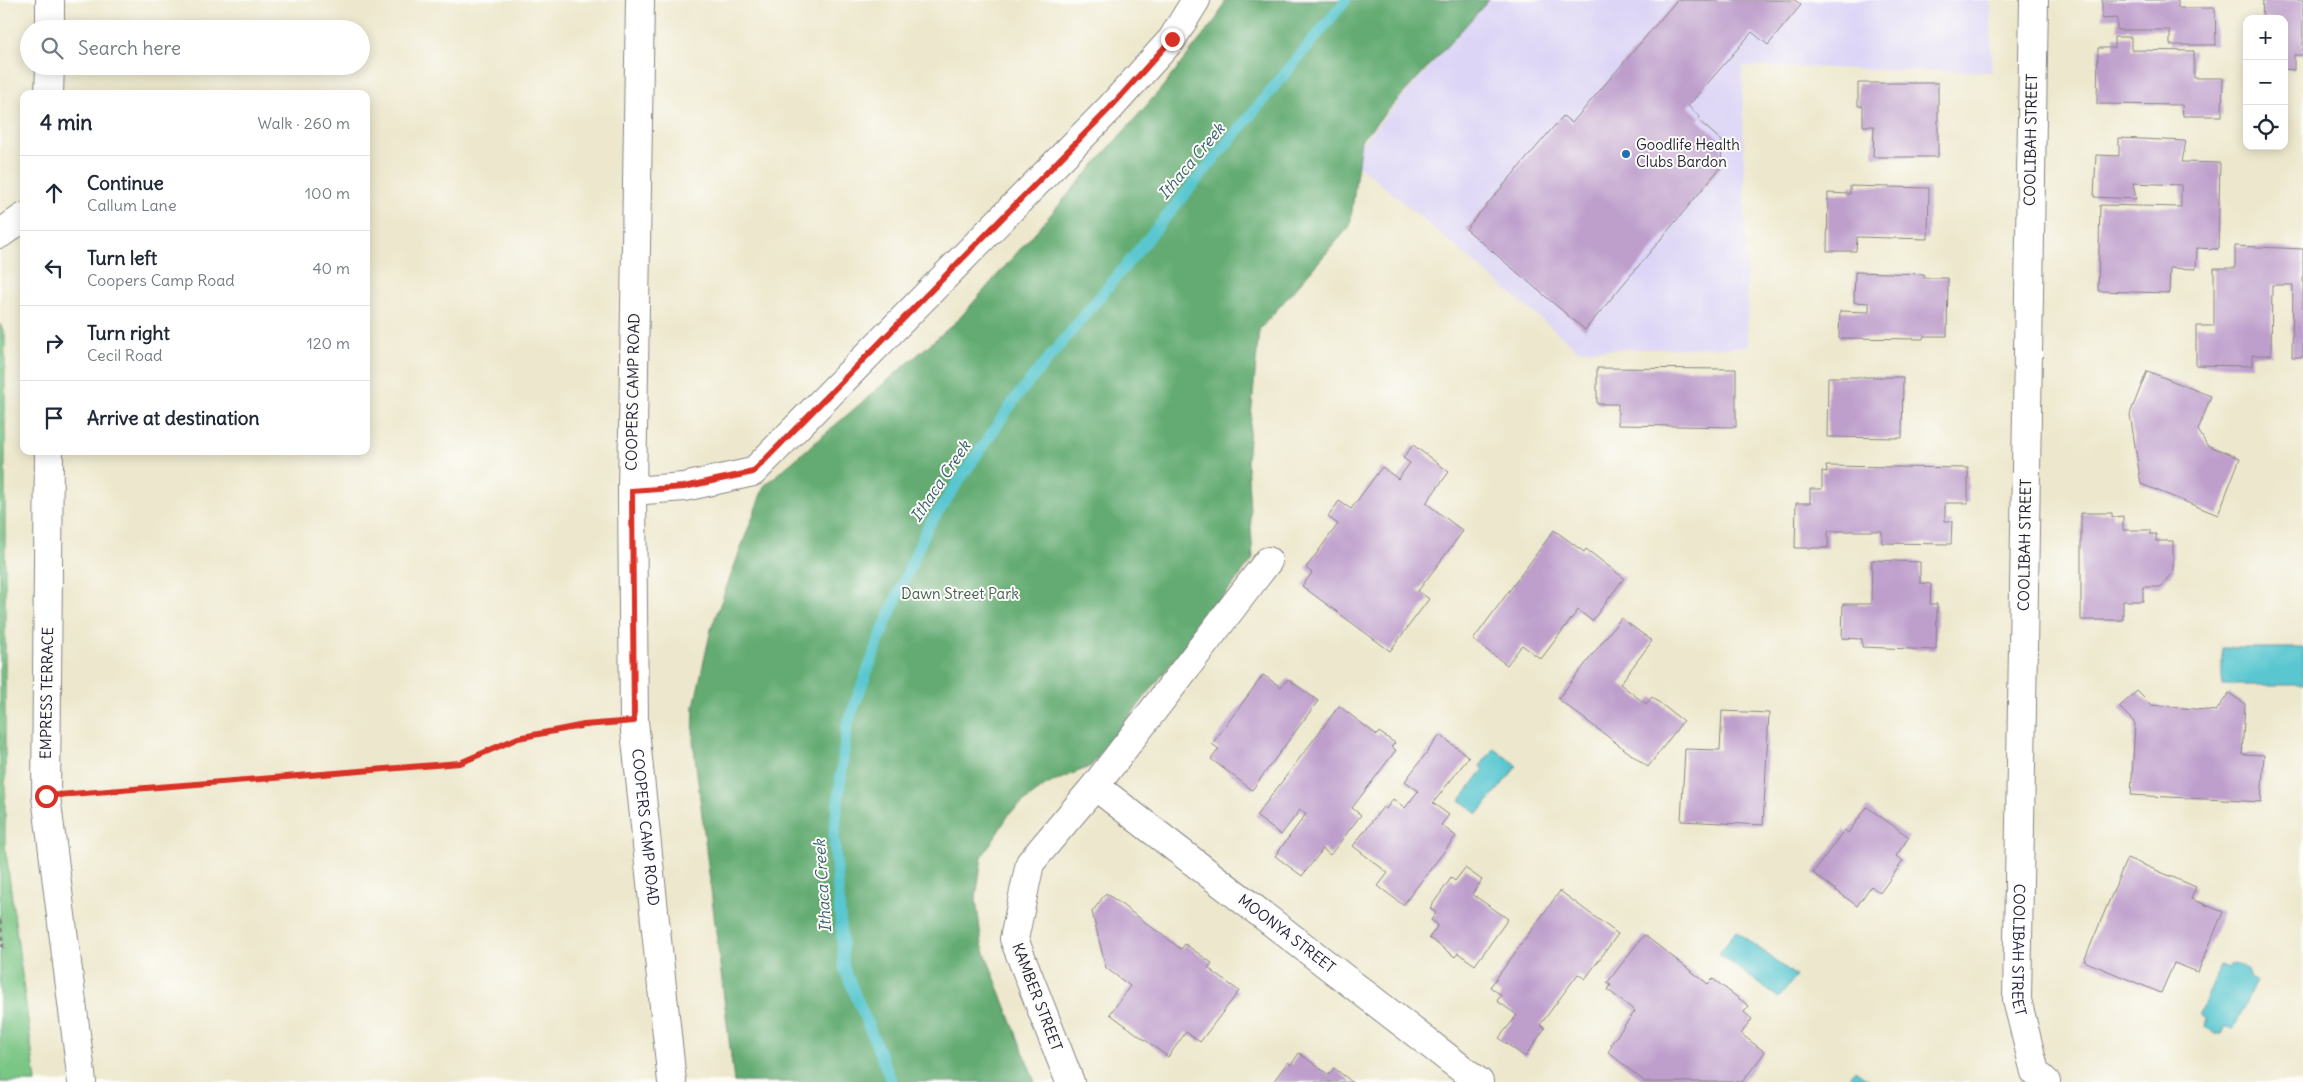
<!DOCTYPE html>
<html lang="en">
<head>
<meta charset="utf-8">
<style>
  body { margin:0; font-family:Delius,sans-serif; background:#f6f6f7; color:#1f2937 }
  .controls { position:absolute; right:15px; top:15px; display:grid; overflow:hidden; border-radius:10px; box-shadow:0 2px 12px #0003 }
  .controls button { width:45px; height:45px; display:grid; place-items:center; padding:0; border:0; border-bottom:1px solid #e0e1e3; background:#fff; color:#1f2937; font:25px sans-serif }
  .stop { position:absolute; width:15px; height:15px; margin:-11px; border:4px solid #d93025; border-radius:50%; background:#fff }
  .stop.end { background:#d93025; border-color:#fff; box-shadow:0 1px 5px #0008 }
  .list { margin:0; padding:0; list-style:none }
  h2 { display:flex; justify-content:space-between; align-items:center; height:65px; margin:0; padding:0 20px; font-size:21px }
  h2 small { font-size:16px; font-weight:400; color:#747a83 }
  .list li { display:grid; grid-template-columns:32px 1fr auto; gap:15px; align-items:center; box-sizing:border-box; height:75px; padding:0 20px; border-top:1px solid #e0e1e3 }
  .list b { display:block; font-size:19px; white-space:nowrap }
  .list p { margin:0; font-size:16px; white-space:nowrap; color:#747a83 }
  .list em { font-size:16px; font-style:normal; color:#747a83 }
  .icon { flex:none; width:28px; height:28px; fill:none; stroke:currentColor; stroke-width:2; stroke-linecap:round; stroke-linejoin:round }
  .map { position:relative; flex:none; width:2303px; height:1082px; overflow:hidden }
  .search { position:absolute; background:#fff; box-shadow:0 2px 12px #0003; left:20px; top:20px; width:350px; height:55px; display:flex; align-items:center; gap:12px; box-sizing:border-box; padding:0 18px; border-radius:28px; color:#747a83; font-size:19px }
  .panel { position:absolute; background:#fff; box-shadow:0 2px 12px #0003; left:20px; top:90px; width:350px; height:365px; border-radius:10px }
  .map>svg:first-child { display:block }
  .built { fill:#ddd5f6 }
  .green { fill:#7ac685; stroke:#4e7460 }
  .forest { fill:#63ab72; stroke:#426656 }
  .water { fill:#5ac7d0; stroke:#3e7486 }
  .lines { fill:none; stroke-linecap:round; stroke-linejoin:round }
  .stream { stroke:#5ac7d0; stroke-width:11 }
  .building { fill:#be9fcc }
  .minor-casing { stroke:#888584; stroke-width:30 }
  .major-casing { stroke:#888584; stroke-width:30 }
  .path { stroke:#888584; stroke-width:3; stroke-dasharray:4 4; stroke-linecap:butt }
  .minor { stroke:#fff; stroke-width:28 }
  .major { stroke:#fff; stroke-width:28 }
  .route { stroke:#d93025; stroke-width:6 }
  .poi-dot { fill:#1f6fb2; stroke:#fdfcf7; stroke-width:2 }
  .labels { text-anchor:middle; stroke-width:4; stroke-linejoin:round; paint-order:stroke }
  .street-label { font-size:15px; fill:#22223b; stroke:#fdfcf7 }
  .poi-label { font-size:15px; fill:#22223b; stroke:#fdfcf7; text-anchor:start }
  .park-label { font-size:15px; fill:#415b55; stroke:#fdfcf7 }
  .water-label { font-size:16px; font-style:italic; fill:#365c6f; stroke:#fdfcf7 }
</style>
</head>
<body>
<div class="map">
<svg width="2303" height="1082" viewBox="0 0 2303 1082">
  <rect width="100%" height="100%" fill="#fdfcf7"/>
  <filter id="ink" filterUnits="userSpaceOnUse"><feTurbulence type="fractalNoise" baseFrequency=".02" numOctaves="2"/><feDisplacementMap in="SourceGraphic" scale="10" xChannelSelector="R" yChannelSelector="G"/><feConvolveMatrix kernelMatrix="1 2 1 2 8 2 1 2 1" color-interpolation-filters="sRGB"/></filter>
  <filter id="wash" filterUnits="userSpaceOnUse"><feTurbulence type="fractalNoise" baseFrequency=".0096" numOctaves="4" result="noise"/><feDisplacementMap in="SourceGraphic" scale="20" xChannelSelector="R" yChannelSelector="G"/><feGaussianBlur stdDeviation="1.12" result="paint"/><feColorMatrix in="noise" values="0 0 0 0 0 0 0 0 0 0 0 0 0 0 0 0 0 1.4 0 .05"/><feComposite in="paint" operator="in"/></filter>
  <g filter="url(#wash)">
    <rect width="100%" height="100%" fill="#ede8cd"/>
    <path class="built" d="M 1489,0 L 1990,0 L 1992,72 L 1742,66 L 1748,347 L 1578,350 L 1349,157 Z"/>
    <path class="green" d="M 0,324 L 5,334 L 5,845 L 36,1082 L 0,1082 Z"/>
    <path class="forest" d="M 1226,0 L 1489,0 L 1361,140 L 1350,226 L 1259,330 L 1247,461 L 1253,559 L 1091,766 L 1046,785 L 1010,813 L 982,857 L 976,899 L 982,945 L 1035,1082 L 734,1082 L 693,740 L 694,706 L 711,629 L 764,486 L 957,321 L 1160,90 L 1217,18 Z"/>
    <g class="water">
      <rect x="2222" y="648" width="81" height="37"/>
      <path d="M 1494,748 L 1517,766 L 1478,814 L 1460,800 L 1484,769 L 1480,766 Z"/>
      <path d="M 1736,931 L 1796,976 L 1779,998 L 1719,954 Z"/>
      <path d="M 2237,964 C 2245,966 2249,969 2249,978 L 2256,981 L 2233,1030 L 2226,1026 L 2222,1034 L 2215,1034 L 2205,1026 L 2207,1018 L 2200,1014 L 2220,966 L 2227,969 L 2230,965 Z"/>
      <path d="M 1855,1070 L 1869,1080 L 1867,1082 L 1845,1082 Z"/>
    </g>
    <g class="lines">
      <path class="stream" d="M 892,1082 L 844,968 L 834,836 L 847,725 L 884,627 L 927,528 L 1015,399 L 1346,0"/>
    </g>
    <g id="blocks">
      <g class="building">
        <path d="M 1677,0 L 1795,0 L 1801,5 L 1768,45 L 1752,32 L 1688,106 L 1700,117 L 1698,120 L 1722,141 L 1721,167 L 1585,330 L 1466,229 L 1563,116 L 1572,123 Z"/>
        <path d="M 2102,0 L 2178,0 L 2178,8 L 2215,8 L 2216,45 L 2170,45 L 2170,30 L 2117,30 L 2117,18 L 2102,19 Z"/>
        <path d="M 2263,0 L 2303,0 L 2303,55 L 2294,55 L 2294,70 L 2284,69 L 2284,19 L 2262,19 Z"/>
        <path d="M 2114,37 L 2131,37 L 2131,50 L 2194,51 L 2194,78 L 2223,78 L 2222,116 L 2183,116 L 2182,105 L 2097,104 L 2098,48 L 2114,48 Z"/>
        <path d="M 1858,83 L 1938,83 L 1938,157 L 1873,157 L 1874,126 L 1863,126 L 1863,106 L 1858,106 Z"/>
        <path d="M 2119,138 L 2186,141 L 2182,162 L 2220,163 L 2218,249 L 2197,248 L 2196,269 L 2170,268 L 2169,293 L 2098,291 L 2100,205 L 2181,207 L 2181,185 L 2133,183 L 2136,199 L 2094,197 L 2096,155 L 2119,156 Z"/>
        <path d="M 1850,186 L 1929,188 L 1928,239 L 1857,237 L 1856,251 L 1827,251 L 1828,193 L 1850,194 Z"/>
        <path d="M 2235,246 L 2303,249 L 2303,357 L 2292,357 L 2293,285 L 2272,285 L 2271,355 L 2252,355 L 2252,366 L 2196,365 L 2196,326 L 2214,326 L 2214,268 L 2235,268 Z"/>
        <path d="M 1855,272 L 1924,274 L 1924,278 L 1948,278 L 1947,336 L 1924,336 L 1923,339 L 1839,338 L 1840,311 L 1869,312 L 1869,303 L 1854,302 Z"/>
        <path d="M 1597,368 L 1736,369 L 1736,427 L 1618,425 L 1618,404 L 1597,404 Z"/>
        <path d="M 2147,371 L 2211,396 L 2198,430 L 2207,445 L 2240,458 L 2218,515 L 2141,484 L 2130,414 Z"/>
        <path d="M 1828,377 L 1903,377 L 1902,438 L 1827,437 Z"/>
        <path d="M 1413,445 L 1449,472 L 1426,503 L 1463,531 L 1418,591 L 1429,599 L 1390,651 L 1302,586 L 1312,573 L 1306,568 L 1338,524 L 1328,517 L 1339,501 L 1351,509 L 1382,467 L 1398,479 L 1410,463 L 1403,458 Z"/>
        <path d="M 1826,466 L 1968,468 L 1968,503 L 1945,503 L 1945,521 L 1952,521 L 1951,544 L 1882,543 L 1882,531 L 1828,531 L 1828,548 L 1795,548 L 1796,503 L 1810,503 L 1810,489 L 1822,489 L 1822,471 L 1827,472 Z"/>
        <path d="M 2081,513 L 2112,513 L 2112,517 L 2123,516 L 2123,530 L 2150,530 L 2150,534 L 2156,534 L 2156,541 L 2173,541 L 2173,572 L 2160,587 L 2143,587 L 2143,601 L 2123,601 L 2123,620 L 2081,620 Z"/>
        <path d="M 1554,530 L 1584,552 L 1586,549 L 1624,578 L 1592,621 L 1578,610 L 1541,659 L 1522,645 L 1507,665 L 1473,640 Z"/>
        <path d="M 1872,560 L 1920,562 L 1920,583 L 1931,584 L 1930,604 L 1937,604 L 1936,650 L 1862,647 L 1862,639 L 1842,638 L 1843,604 L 1871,604 Z"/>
        <path d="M 1621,618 L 1652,641 L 1620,684 L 1646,704 L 1652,697 L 1683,721 L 1648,767 L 1558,699 Z"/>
        <path d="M 1263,675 L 1281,687 L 1288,679 L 1318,701 L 1252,790 L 1211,759 L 1219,749 L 1212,744 Z"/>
        <path d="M 2137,691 L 2151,705 L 2216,711 L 2229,693 L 2245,704 L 2242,754 L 2264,755 L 2261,802 L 2131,795 L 2135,723 L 2119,707 Z"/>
        <path d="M 1339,706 L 1377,735 L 1379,732 L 1395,743 L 1391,747 L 1396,750 L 1352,808 L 1361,815 L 1330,855 L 1323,849 L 1302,876 L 1275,856 L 1306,814 L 1300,810 L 1281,835 L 1256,816 Z"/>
        <path d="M 1722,711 L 1769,713 L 1763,825 L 1681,821 L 1685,749 L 1720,750 Z"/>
        <path d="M 1440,735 L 1469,757 L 1433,803 L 1449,815 L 1441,825 L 1456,836 L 1403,905 L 1378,886 L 1388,873 L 1353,846 L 1383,807 L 1386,809 L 1393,799 L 1405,808 L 1418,791 L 1405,781 Z"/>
        <path d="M 1867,807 L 1909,837 L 1896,856 L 1903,861 L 1880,893 L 1871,886 L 1857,906 L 1813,873 L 1844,830 L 1848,833 Z"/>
        <path d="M 2127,858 L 2196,887 L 2191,899 L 2223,912 L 2198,972 L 2174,963 L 2161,993 L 2084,961 Z"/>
        <path d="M 1465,868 L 1482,880 L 1472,894 L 1508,919 L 1475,965 L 1458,953 L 1455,957 L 1429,938 L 1438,925 L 1431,920 L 1436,913 L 1430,908 L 1451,878 L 1455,881 Z"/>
        <path d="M 1560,891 L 1618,934 L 1585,979 L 1578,974 L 1540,1025 L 1545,1028 L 1525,1057 L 1499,1038 L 1517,1015 L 1497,1001 L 1501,995 L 1490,987 Z"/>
        <path d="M 1106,893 L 1181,949 L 1185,944 L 1212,963 L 1208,968 L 1239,991 L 1200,1042 L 1186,1032 L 1168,1057 L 1110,1014 L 1130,986 L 1106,968 L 1092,912 Z"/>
        <path d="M 1644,935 L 1708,984 L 1713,979 L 1749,1006 L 1744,1012 L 1752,1019 L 1741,1034 L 1765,1052 L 1742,1082 L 1645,1082 L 1608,1052 L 1612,1046 L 1611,1044 L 1635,1011 L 1608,990 L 1611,985 L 1607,983 Z"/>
        <path d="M 1299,1053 L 1329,1075 L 1334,1068 L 1352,1082 L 1273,1082 L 1288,1062 L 1291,1065 Z"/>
      </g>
    </g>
  </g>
  <g filter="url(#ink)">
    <use href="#blocks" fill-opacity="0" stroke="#888584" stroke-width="1"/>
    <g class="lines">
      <defs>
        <g id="minor">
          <path id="s1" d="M 2034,0 L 2017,1000 L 2035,1072 L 2046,1082"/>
          <path d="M 50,29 L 50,0"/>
          <path d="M 49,94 L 50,66"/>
          <path d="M 0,234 L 24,217"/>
          <path d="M 49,451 L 46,796 L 82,1082"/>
          <path d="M 632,491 L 684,487 L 753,472 L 1110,108 L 1172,39 L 1196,0"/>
          <path id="s2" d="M 1095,786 L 1479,1082"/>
          <path d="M 1070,1082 L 1014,939 L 1030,863 L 1095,786 L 1268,561"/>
        </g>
        <g id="major">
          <path id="s3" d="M 640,0 L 632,491 L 634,721 L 672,1082"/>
        </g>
      </defs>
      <use href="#minor" class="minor-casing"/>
      <use href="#major" class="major-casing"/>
      <g class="path">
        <path d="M 80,793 L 460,763 L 519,738 L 599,724"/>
        <path d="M 0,920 L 3,945 L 0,950"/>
      </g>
      <use href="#minor" class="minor"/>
      <use href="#major" class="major"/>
    </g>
  </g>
  <g class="lines" filter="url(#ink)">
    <path class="route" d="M 46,796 L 460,763 L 518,738 L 584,725 L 634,721 L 632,491 L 684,487 L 753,472 L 1110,108 L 1172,39"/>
  </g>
  <circle class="poi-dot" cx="1626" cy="154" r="5"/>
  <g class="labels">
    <g class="street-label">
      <text transform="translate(2031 140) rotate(-89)" y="5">COOLIBAH STREET</text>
      <text transform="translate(633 392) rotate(-89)" y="5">COOPERS CAMP ROAD</text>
      <text transform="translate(2025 545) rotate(-89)" y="5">COOLIBAH STREET</text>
      <text transform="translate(47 693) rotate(-89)" y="5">EMPRESS TERRACE</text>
      <text dy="5" stroke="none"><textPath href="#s3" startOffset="828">COOPERS CAMP ROAD</textPath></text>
      <text dy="5" stroke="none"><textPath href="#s2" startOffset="242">MOONYA STREET</textPath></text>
      <text dy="5" stroke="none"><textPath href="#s1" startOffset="950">COOLIBAH STREET</textPath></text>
      <text transform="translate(1037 997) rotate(69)" y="5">KAMBER STREET</text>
    </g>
    <g class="poi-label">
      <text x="1636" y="150">Goodlife Health<tspan x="1636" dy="17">Clubs Bardon</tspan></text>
    </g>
    <g class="park-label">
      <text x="960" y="599">Dawn Street Park</text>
    </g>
    <g class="water-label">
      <text transform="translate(1191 161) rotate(-50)" y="6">Ithaca Creek</text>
      <text transform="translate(940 481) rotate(-56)" y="6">Ithaca Creek</text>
      <text transform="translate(822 886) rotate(-94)" y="6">Ithaca Creek</text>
    </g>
  </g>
</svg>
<div class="controls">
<button>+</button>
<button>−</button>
<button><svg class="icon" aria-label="locate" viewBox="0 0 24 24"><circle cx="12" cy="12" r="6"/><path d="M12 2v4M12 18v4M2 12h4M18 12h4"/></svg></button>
</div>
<div class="stop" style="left:46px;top:796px"></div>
<div class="stop end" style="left:1172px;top:39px"></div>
<div class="search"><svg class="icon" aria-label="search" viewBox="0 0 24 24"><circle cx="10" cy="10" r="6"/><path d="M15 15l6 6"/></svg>Search here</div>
<section class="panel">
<h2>4 min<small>Walk · 260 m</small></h2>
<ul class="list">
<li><svg class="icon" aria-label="ahead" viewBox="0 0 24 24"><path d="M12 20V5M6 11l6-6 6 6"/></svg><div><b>Continue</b><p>Callum Lane</p></div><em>100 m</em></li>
<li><svg class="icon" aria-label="left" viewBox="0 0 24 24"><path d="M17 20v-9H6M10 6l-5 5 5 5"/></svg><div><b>Turn left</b><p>Coopers Camp Road</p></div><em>40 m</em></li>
<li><svg class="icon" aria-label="right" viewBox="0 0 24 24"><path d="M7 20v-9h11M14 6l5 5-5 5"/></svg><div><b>Turn right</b><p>Cecil Road</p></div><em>120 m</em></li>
<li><svg class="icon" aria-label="arrive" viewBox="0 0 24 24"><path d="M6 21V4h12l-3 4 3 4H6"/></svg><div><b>Arrive at destination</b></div></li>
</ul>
</section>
</div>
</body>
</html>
